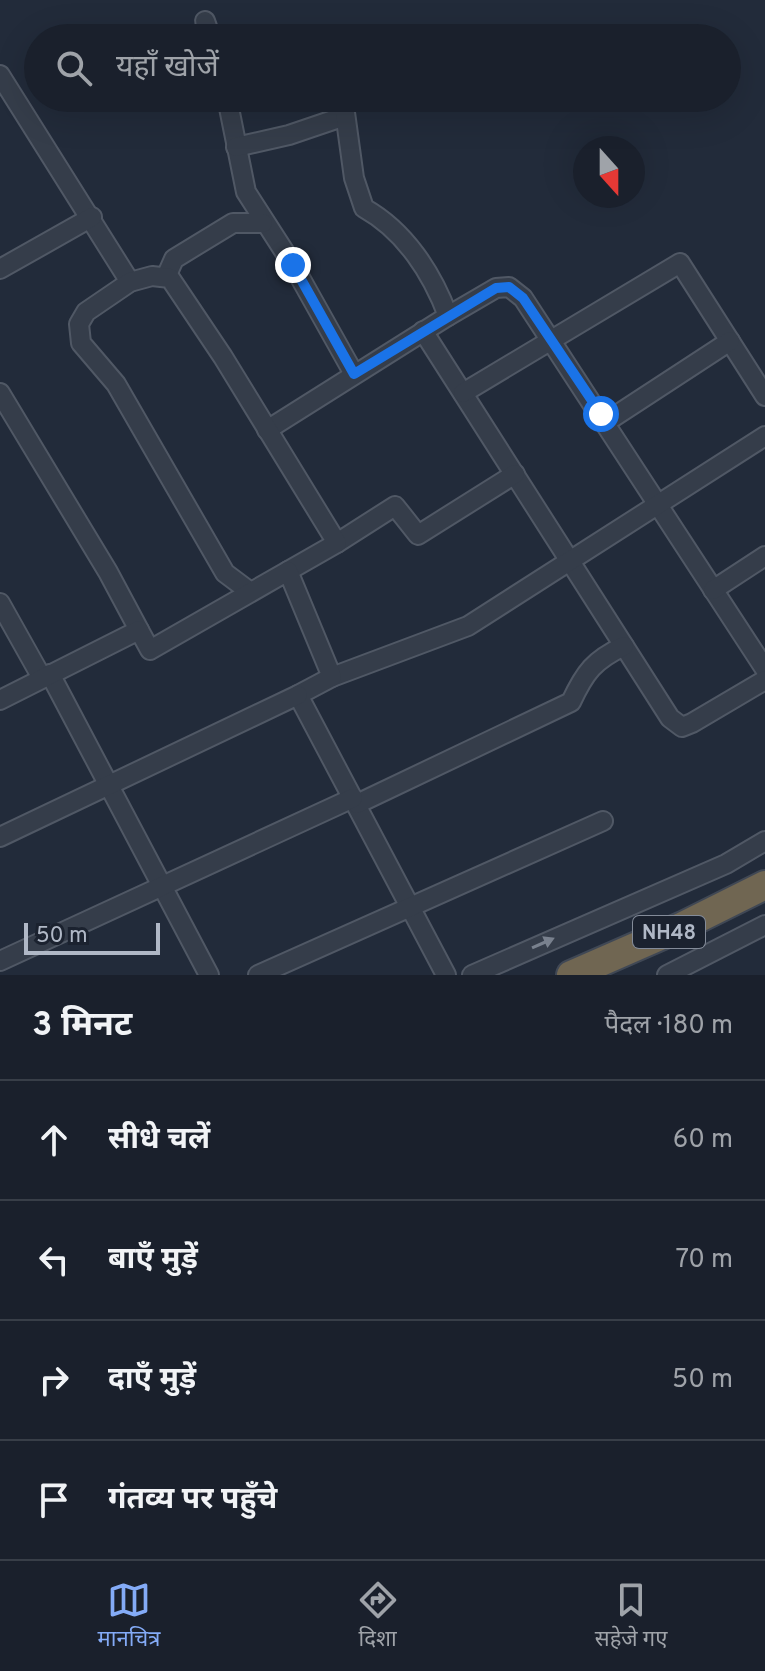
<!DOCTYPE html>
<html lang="hi">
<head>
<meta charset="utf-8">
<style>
  body { margin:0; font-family:Overpass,"Noto Sans Devanagari",sans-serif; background:#232834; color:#f1f3f6 }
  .compass { position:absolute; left:573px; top:136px; width:72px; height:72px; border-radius:50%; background:#1a202c; box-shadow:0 8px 32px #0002; rotate:159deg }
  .scale { position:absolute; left:24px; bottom:20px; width:136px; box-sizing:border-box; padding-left:8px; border:4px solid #b0b8c6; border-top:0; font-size:22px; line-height:28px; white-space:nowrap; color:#b0b8c6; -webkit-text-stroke:6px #1b222f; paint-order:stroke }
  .stop { position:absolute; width:24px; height:24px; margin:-18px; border:6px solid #1a73e8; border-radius:50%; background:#fff }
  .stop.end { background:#1a73e8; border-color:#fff; box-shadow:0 2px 8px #0008 }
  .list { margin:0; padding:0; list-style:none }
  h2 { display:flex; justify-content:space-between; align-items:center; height:104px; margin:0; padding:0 32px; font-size:34px }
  h2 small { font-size:26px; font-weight:400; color:#9fa3a9 }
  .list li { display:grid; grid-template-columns:52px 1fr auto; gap:24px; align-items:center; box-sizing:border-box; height:120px; padding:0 32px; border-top:2px solid #383e48 }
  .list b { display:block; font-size:30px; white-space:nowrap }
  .list em { font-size:26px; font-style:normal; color:#9fa3a9 }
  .icon { flex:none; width:44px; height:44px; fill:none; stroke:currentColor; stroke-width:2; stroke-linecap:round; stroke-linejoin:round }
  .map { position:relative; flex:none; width:765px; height:975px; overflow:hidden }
  .search { position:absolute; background:#1a202c; box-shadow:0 8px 32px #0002; left:24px; right:24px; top:24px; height:88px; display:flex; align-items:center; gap:20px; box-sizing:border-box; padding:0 28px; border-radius:44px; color:#9fa3a9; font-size:30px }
  .sheet { height:584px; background:#1a202c }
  nav { display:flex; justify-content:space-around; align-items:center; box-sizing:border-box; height:112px; border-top:2px solid #383e48; background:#1a202c; font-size:22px; color:#9fa3a9 }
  nav a { display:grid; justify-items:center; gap:4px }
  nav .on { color:#84abf7 }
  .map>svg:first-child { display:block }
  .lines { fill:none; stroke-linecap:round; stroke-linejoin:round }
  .minor-casing { stroke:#505865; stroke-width:22 }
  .highway-casing { stroke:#404855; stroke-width:32 }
  .minor { stroke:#353d4a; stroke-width:18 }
  .highway { stroke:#706652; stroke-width:28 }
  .oneway { fill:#79818e }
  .route { stroke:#1a73e8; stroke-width:10 }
  .labels { text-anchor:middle; stroke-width:8; stroke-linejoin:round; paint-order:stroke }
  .shield { fill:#1b222f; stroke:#838b99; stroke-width:2 }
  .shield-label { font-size:20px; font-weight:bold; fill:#b0b8c6 }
</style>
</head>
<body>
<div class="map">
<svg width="765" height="975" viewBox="0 0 765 975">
  <rect width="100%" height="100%" fill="#222b3a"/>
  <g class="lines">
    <defs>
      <g id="minor">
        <path d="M 205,21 L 211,38"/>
        <path d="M 0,75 L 130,282"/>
        <path d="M 227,98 L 246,192 L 293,265 L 354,374"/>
        <path d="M 236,147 L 289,135 L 345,116"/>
        <path d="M 0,269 L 92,217"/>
        <path d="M 166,277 L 174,259 L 233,223 L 263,223"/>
        <path d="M 448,316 L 496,288 L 509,287 L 523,298 L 765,669"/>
        <path d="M 423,331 L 670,718 L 682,727 L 692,723 L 765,680"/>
        <path d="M 0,393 L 108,572 L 139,630"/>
        <path d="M 463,393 L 680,263 L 765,396"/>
        <path d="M 606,422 L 730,341"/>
        <path d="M 267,430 L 448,316 C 432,273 405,231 364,208 L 354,178 L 343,98"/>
        <path d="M 337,543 L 395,506 L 418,535 L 515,474"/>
        <path d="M 713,590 L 765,556"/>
        <path d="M 249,591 L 225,573 L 116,384 L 81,343 L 79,324 L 86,312 L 130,282 L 152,276 L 170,278 L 223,357 L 337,543 L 288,571"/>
        <path d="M 0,603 L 42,678"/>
        <path d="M 50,674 L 209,975"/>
        <path d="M 332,677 L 468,626 L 765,436"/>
        <path d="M 0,700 L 139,630 L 150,650 L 288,571 L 332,677 L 298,695 L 446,975"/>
        <path d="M 357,804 L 571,702 C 585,672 594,660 624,646"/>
        <path d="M 0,837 L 298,695"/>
        <path d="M 0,961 L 353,798"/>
        <path d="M 258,975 L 603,821"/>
        <path d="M 472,975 L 726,864 L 765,841"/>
        <path d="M 667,975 L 765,925"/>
      </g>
      <path id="highway" d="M 571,975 L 683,926 L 765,885"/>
    </defs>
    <use href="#minor" class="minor-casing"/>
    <use href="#highway" class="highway-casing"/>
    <use href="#minor" class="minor"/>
    <use href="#highway" class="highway"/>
  </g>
  <defs><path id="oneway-solid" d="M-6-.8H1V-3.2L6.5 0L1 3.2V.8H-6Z" transform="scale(2)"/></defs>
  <use class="oneway" href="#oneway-solid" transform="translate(543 943) rotate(-24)"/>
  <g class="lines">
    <path class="route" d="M 293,265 L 354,374 L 496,288 L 509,287 L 523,298 L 601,414"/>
  </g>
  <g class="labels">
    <rect class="shield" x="633" y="916" width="72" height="32" rx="6"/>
    <g class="shield-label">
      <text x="669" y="939">NH48</text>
    </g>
  </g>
</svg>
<svg class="compass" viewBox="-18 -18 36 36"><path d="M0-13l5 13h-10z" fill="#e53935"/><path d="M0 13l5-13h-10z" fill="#9fa3a9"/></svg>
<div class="scale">50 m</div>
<div class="stop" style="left:601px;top:414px"></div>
<div class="stop end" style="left:293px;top:265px"></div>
<div class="search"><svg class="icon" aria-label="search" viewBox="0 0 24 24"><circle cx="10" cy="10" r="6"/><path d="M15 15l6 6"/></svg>यहाँ खोजें</div>
</div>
<section class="sheet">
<h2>3 मिनट<small>पैदल · 180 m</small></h2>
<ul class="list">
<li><svg class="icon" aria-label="ahead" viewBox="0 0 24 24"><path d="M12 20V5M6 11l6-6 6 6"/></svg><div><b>सीधे चलें</b></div><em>60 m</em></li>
<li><svg class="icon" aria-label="left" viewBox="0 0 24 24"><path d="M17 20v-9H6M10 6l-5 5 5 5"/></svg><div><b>बाएँ मुड़ें</b></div><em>70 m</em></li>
<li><svg class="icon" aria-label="right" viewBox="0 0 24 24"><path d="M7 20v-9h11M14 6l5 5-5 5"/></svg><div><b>दाएँ मुड़ें</b></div><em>50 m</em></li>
<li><svg class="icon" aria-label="arrive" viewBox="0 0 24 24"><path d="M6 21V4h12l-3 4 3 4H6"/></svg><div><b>गंतव्य पर पहुँचे</b></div></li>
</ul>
</section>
<nav>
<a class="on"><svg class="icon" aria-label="map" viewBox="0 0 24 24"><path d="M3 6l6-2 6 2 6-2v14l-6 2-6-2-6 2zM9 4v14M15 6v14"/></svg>मानचित्र</a>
<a><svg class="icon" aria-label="directions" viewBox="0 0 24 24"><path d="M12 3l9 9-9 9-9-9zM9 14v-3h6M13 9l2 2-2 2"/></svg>दिशा</a>
<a><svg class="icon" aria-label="saved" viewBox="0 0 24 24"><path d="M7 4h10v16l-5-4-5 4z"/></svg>सहेजे गए</a>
</nav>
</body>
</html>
